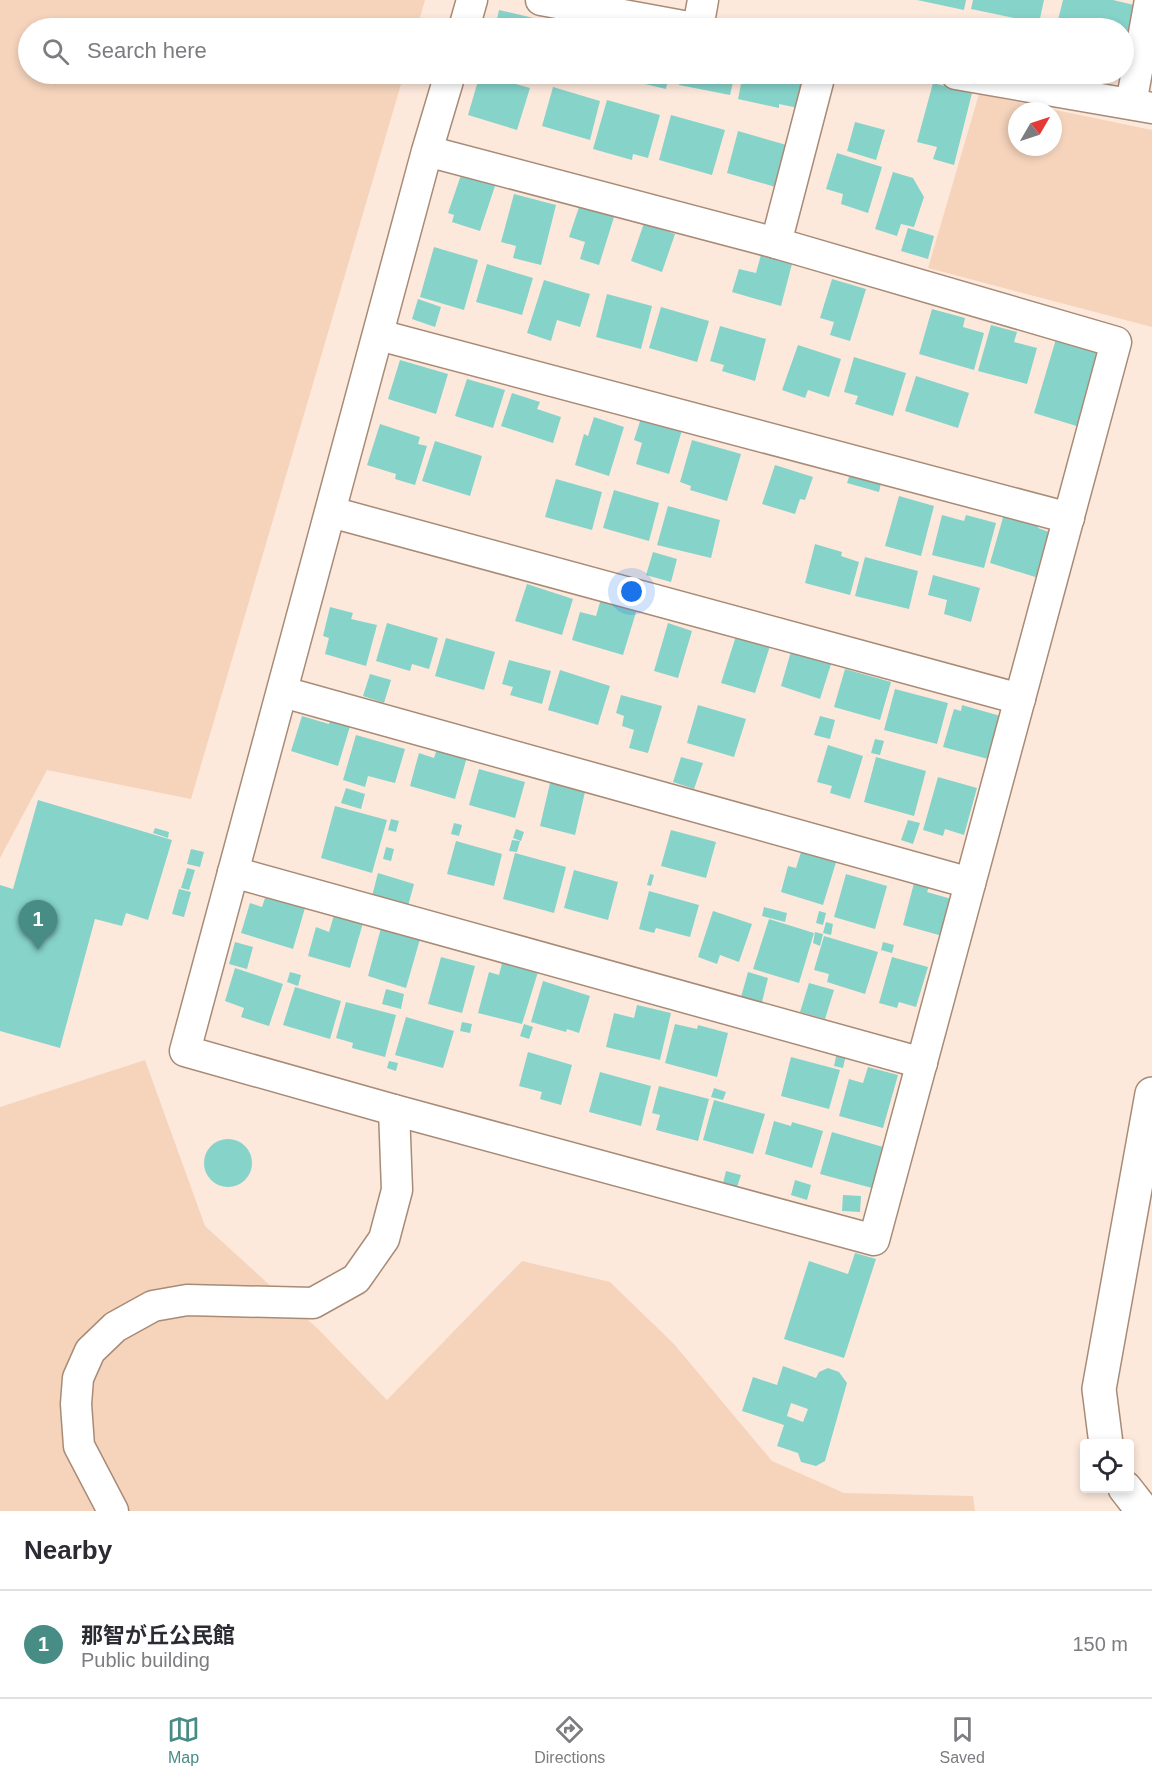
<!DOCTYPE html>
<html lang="en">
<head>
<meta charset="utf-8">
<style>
  body { margin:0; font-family:Helvetica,"Noto Sans JP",sans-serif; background:#f7f7f7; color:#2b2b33 }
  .controls { position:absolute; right:18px; bottom:18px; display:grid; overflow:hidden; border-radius:6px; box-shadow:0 3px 9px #0003 }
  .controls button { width:54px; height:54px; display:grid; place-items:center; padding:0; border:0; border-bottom:2px solid #e1e1e2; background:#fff; color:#2b2b33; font:30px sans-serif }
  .compass { position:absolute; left:1008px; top:102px; width:54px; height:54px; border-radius:50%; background:#fff; box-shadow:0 3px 9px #0003; rotate:51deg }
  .you { position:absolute; left:632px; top:592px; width:21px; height:21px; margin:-15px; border:4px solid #fff; border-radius:50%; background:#1a73e8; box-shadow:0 0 0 9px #1a73e833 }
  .badge { display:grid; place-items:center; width:39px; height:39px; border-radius:50%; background:#478d86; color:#fff; font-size:20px; font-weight:700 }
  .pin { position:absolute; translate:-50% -50px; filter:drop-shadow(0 2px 3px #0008) }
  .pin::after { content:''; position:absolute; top:32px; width:21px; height:18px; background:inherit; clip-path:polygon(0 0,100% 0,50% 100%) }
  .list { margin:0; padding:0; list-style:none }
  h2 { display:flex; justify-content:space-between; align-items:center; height:78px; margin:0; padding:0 24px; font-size:26px }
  h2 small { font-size:20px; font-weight:400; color:#7c7c81 }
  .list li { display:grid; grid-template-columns:39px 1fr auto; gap:18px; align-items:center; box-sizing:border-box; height:108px; padding:0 24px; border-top:2px solid #e1e1e2 }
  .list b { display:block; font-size:22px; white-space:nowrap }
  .list p { margin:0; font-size:20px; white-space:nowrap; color:#7c7c81 }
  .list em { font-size:20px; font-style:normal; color:#7c7c81 }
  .icon { flex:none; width:33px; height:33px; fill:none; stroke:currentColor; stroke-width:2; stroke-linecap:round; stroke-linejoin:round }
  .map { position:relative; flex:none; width:1152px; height:1511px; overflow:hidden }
  .search { position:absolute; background:#fff; box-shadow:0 3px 9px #0003; left:18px; right:18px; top:18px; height:66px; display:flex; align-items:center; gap:15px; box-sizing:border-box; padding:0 21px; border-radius:33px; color:#7c7c81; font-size:22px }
  .sheet { height:186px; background:#fff }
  nav { display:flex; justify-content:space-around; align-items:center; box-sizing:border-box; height:84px; border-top:2px solid #e1e1e2; background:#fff; font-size:16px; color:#7c7c81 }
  nav a { display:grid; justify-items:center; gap:3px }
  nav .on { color:#478d86 }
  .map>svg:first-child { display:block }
  .green { fill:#f6d4bc; fill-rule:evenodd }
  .building { fill:#86d3ca; fill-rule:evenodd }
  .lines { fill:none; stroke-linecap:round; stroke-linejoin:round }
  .minor-casing { stroke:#a88b77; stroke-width:33 }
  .tertiary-casing { stroke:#a88b77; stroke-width:36 }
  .minor { stroke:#fff; stroke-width:30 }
  .tertiary { stroke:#fff; stroke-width:33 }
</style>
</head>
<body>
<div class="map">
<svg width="1152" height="1511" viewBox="0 0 1152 1511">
  <rect width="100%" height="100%" fill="#fde9dc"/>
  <g class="green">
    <path d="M 0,0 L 425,0 L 417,28 L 28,28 L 28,74 L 404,74 L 191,799 L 47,770 L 0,858 Z"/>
    <path d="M 979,94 L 1152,130 L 1152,327 L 928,268 ZM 1017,111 L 1053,111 L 1053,147 L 1017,147 Z"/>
    <path d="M 145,1060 L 205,1226 L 318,1329 L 387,1400 L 522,1261 L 610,1282 L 674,1344 L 772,1461 L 844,1493 L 973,1496 L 975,1511 L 0,1511 L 0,1107 Z"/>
  </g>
  <g class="building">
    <path d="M 917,0 L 966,0 L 964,10 Z"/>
    <path d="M 973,0 L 1044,0 L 1039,23 L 971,9 Z"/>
    <path d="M 1063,0 L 1113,0 L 1134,5 L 1124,48 L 1124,28 L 1056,28 Z"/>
    <path d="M 499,10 L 555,23 L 554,28 L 495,28 Z"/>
    <path d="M 570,21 L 602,28 L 569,28 Z"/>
    <path d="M 480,74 L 530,88 L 517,130 L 468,115 Z"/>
    <path d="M 616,74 L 669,74 L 666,89 L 615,77 Z"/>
    <path d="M 682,74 L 735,74 L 730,95 L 679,85 Z"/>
    <path d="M 743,74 L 805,74 L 798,108 L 779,104 L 779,108 L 738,99 Z"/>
    <path d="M 933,83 L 972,93 L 954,165 L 933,159 L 937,147 L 917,142 Z"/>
    <path d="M 553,87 L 600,101 L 590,140 L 542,126 Z"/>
    <path d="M 607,100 L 660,115 L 648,158 L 633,154 L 632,160 L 593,149 Z"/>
    <path d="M 671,115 L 725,130 L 712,175 L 659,160 Z"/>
    <path d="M 855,122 L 885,130 L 876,160 L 847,151 Z"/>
    <path d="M 738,131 L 790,146 L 779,188 L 727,173 Z"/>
    <path d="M 837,153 L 882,167 L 868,213 L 841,204 L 843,194 L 826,189 Z"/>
    <path d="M 462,172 L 496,183 L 480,231 L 452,222 L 454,215 L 448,213 Z"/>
    <path d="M 893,172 L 913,178 L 924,197 L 914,227 L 901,224 L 897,236 L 875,229 Z"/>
    <path d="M 514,194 L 556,205 L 541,265 L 513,258 L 516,246 L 501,242 Z"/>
    <path d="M 580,204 L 615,214 L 599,265 L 580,259 L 585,242 L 569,237 Z"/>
    <path d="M 644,223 L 675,234 L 662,272 L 631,261 Z"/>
    <path d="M 908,228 L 934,236 L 928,259 L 901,251 Z"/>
    <path d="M 434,247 L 478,260 L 464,310 L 420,297 Z"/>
    <path d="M 762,251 L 793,260 L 781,306 L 732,292 L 739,269 L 756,273 Z"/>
    <path d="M 487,264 L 533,278 L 522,315 L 476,302 Z"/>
    <path d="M 832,279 L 866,289 L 850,341 L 830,335 L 834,322 L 820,318 Z"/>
    <path d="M 544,280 L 590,294 L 580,327 L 557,320 L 551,341 L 527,333 Z"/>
    <path d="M 607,294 L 652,306 L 641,349 L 596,337 Z"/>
    <path d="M 418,299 L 441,307 L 435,327 L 412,319 Z"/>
    <path d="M 661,307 L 709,321 L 697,362 L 649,348 Z"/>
    <path d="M 932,309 L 965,318 L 963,327 L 984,333 L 974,370 L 919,354 Z"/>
    <path d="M 991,325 L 1017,332 L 1014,342 L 1037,348 L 1027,384 L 978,371 Z"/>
    <path d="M 720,326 L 766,339 L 755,381 L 722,371 L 724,365 L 710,361 Z"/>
    <path d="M 1056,339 L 1098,352 L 1088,386 L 1094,391 L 1083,428 L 1034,413 Z"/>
    <path d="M 798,345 L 841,359 L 829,397 L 808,390 L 805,398 L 782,390 Z"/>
    <path d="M 854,357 L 906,373 L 893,416 L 855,404 L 858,396 L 844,392 Z"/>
    <path d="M 400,360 L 448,374 L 436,414 L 388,399 Z"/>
    <path d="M 916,376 L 969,393 L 958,428 L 905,411 Z"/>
    <path d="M 467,379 L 505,390 L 493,428 L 455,416 Z"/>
    <path d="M 512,393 L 540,402 L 537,409 L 561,417 L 553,443 L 501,426 Z"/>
    <path d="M 594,417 L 624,427 L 609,476 L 575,465 L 584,434 L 588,436 Z"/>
    <path d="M 641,418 L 682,430 L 669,474 L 636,464 L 642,443 L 634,440 Z"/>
    <path d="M 380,424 L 420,437 L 418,444 L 427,446 L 415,485 L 395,479 L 396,474 L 367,465 Z"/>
    <path d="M 692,440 L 741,454 L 727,501 L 690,490 L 691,486 L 680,482 Z"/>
    <path d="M 435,441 L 482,456 L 470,496 L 422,481 Z"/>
    <path d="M 775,465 L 813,477 L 805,500 L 800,499 L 795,514 L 762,504 Z"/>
    <path d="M 851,471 L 882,479 L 879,492 L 847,483 Z"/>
    <path d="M 556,479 L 602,492 L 592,530 L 545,517 Z"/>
    <path d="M 614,490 L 659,503 L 649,541 L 603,528 Z"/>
    <path d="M 899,496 L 934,506 L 921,556 L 885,546 Z"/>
    <path d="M 668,506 L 720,520 L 711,558 L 657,545 Z"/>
    <path d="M 1004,514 L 1039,525 L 1038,528 L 1058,535 L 1045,580 L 990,563 Z"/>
    <path d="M 942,515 L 964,521 L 966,515 L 996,523 L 984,568 L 932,555 Z"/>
    <path d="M 815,544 L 842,552 L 841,556 L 859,562 L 850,595 L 805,583 Z"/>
    <path d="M 653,552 L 677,559 L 671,582 L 646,575 Z"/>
    <path d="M 865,557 L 918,571 L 909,609 L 855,596 Z"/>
    <path d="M 933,575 L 980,588 L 971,622 L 944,614 L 947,600 L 928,595 Z"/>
    <path d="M 527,584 L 573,599 L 562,635 L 515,621 Z"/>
    <path d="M 601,599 L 637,609 L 623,655 L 572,640 L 580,612 L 596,616 Z"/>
    <path d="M 330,607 L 353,613 L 351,619 L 377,625 L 366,666 L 325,654 L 329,638 L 323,636 Z"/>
    <path d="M 387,623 L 438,638 L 429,669 L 412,664 L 410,671 L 376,661 Z"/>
    <path d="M 668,623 L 692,631 L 678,678 L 654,671 Z"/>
    <path d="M 736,636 L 770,646 L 755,693 L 721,683 Z"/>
    <path d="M 446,638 L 495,652 L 484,690 L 435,676 Z"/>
    <path d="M 792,648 L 832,661 L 820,699 L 781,686 Z"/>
    <path d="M 509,660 L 551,671 L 542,704 L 510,695 L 513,687 L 502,684 Z"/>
    <path d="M 845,669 L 891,682 L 880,720 L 834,707 Z"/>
    <path d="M 560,670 L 610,686 L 598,725 L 548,710 Z"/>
    <path d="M 370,674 L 391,680 L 384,703 L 363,696 Z"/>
    <path d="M 895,689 L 948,703 L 937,744 L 884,730 Z"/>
    <path d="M 621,695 L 662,706 L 648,753 L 629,748 L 634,730 L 622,726 L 624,716 L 616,713 Z"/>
    <path d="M 698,705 L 746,719 L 734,757 L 687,743 Z"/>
    <path d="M 962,705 L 1004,717 L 992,760 L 943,747 L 954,709 L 961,711 Z"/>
    <path d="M 302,716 L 329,724 L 331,717 L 351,723 L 338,766 L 291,751 Z"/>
    <path d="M 820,716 L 835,720 L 830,739 L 814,735 Z"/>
    <path d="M 356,735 L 405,749 L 395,783 L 368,776 L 365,787 L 343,780 Z"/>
    <path d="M 875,739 L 884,741 L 880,755 L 871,753 Z"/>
    <path d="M 828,745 L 863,756 L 850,799 L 830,793 L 832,786 L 817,782 Z"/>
    <path d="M 437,749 L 467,757 L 455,799 L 410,786 L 419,753 L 434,758 Z"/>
    <path d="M 681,757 L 703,763 L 694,789 L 673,782 Z"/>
    <path d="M 876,757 L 926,771 L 914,816 L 864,802 Z"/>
    <path d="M 479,769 L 525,782 L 515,818 L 469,805 Z"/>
    <path d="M 938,777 L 977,788 L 964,835 L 945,829 L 943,836 L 923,830 Z"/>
    <path d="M 550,783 L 585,792 L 575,835 L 540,826 Z"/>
    <path d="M 346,788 L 365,794 L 361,809 L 341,803 Z"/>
    <path d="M 38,800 L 172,840 L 148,920 L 126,913 L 122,926 L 95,919 L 60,1048 L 0,1031 L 0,885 L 13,889 Z"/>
    <path d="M 335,806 L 387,820 L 372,873 L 321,858 Z"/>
    <path d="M 391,819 L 399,821 L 396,832 L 388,830 Z"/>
    <path d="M 908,820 L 920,823 L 913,844 L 901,840 Z"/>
    <path d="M 454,823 L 462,825 L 459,836 L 451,834 Z"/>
    <path d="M 155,828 L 169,832 L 168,838 L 153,833 Z"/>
    <path d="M 516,829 L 524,832 L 521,841 L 513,838 Z"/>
    <path d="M 671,830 L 716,842 L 706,878 L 661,866 Z"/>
    <path d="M 512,840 L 520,841 L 517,852 L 509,851 Z"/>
    <path d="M 456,841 L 502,854 L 494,886 L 447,874 Z"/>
    <path d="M 386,847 L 394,849 L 391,861 L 383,859 Z"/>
    <path d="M 191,849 L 204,852 L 200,867 L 187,864 Z"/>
    <path d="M 802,849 L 837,859 L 823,905 L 781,892 L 788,866 L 796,868 Z"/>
    <path d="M 515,853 L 566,867 L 554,913 L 503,899 Z"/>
    <path d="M 187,868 L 195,870 L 189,890 L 181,888 Z"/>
    <path d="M 574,870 L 618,882 L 608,920 L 564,908 Z"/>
    <path d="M 378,873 L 414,884 L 408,906 L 372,896 Z"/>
    <path d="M 650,874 L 654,875 L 651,886 L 647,885 Z"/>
    <path d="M 846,874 L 887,886 L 875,929 L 834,917 Z"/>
    <path d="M 914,883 L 929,887 L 927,892 L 955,900 L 946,937 L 903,925 Z"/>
    <path d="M 179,889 L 191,892 L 184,917 L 172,914 Z"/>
    <path d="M 649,891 L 699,905 L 690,937 L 656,928 L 654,933 L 639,929 Z"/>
    <path d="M 266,895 L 305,908 L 293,949 L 241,933 L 250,903 L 262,907 Z"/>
    <path d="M 764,907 L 787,913 L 785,922 L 762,916 Z"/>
    <path d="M 713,911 L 752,924 L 739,962 L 720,955 L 717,964 L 698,957 Z"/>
    <path d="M 819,911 L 826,913 L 823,925 L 816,923 Z"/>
    <path d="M 334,915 L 363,923 L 350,968 L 308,956 L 316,927 L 329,932 Z"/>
    <path d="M 769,919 L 814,933 L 799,983 L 753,969 Z"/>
    <path d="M 826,922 L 833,924 L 831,935 L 823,933 Z"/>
    <path d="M 381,928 L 420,939 L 406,988 L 368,976 Z"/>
    <path d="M 815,932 L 823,934 L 820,946 L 813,943 Z"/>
    <path d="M 824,936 L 878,952 L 865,994 L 827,982 L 829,974 L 814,970 Z"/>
    <path d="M 235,942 L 253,947 L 247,969 L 229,964 Z"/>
    <path d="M 883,942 L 894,945 L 892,953 L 881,950 Z"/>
    <path d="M 441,957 L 475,966 L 462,1013 L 428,1004 Z"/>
    <path d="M 892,957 L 928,967 L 916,1007 L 899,1002 L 897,1008 L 879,1003 Z"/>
    <path d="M 502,963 L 538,972 L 522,1024 L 478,1013 L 489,972 L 499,975 Z"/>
    <path d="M 235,968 L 283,984 L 269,1026 L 241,1017 L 244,1008 L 225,1001 Z"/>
    <path d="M 290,972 L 301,975 L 298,986 L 287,982 Z"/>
    <path d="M 748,972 L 768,978 L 762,1002 L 741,997 Z"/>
    <path d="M 543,981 L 590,996 L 579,1033 L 567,1029 L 566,1032 L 531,1022 Z"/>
    <path d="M 809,983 L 834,990 L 825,1019 L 800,1012 Z"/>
    <path d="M 295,987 L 341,1001 L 330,1039 L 283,1025 Z"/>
    <path d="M 386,989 L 404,994 L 401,1009 L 382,1004 Z"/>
    <path d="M 346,1002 L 396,1015 L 385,1057 L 352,1048 L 353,1043 L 336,1038 Z"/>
    <path d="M 637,1005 L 671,1013 L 660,1060 L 606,1047 L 614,1013 L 634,1018 Z"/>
    <path d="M 406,1017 L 454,1031 L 443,1068 L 395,1055 Z"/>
    <path d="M 462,1022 L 472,1024 L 470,1033 L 460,1031 Z"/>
    <path d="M 524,1024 L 533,1027 L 529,1039 L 520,1036 Z"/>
    <path d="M 675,1024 L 697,1029 L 698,1025 L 728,1033 L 717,1077 L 665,1063 Z"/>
    <path d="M 528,1052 L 572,1065 L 561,1105 L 540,1099 L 542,1092 L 519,1086 Z"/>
    <path d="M 837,1052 L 846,1055 L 843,1068 L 834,1066 Z"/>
    <path d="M 791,1057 L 840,1070 L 829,1109 L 781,1096 Z"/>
    <path d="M 389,1061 L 398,1063 L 396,1071 L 387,1068 Z"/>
    <path d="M 868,1067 L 898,1075 L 883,1128 L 839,1116 L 849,1079 L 863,1083 Z"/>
    <path d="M 600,1072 L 651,1086 L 641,1126 L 589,1112 Z"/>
    <path d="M 659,1086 L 709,1099 L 698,1141 L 656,1130 L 660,1115 L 652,1113 Z"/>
    <path d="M 714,1088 L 726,1092 L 723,1100 L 711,1097 Z"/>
    <path d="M 714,1100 L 765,1114 L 753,1154 L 703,1140 Z"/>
    <path d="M 774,1121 L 791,1126 L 792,1122 L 823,1131 L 812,1168 L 765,1154 Z"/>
    <path d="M 832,1132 L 883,1147 L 872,1188 L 820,1174 Z"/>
    <circle cx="228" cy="1163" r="24"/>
    <path d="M 726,1171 L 741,1175 L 737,1187 L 723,1183 Z"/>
    <path d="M 795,1180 L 811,1185 L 807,1200 L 791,1195 Z"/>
    <path d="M 843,1195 L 861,1196 L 860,1212 L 842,1211 Z"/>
    <path d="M 855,1253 L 876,1259 L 844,1358 L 784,1339 L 809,1261 L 848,1274 Z"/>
    <path d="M 783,1366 L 816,1378 L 819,1372 L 828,1368 L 839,1372 L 847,1383 L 825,1461 L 816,1466 L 801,1462 L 798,1453 L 777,1446 L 784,1425 L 742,1411 L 753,1377 L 777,1385 ZM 791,1403 L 808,1409 L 803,1422 L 787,1416 Z"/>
  </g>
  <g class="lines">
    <defs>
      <g id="minor">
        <path d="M 541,0 L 694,28"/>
        <path d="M 464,28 L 472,0"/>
        <path d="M 698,28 L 703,0"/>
        <path d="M 956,74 L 1152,108"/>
        <path d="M 1131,104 L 1150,0"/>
        <path d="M 427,151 L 776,243 L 1116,342 L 874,1240 L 394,1110 L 185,1051 L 427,151 L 450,74"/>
        <path d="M 776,243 L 820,74"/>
        <path d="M 379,335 L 1069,518"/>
        <path d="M 331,512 L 1020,699"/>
        <path d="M 283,692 L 970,883"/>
        <path d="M 233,872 L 922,1063"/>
        <path d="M 113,1511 L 79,1446 L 76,1404 L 78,1378 L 90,1351 L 115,1327 L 153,1306 L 187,1300 L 313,1303 L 356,1279 L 384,1239 L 397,1190 L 394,1110"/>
      </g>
      <g id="tertiary">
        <path d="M 1106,1444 L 1099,1389 L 1152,1094"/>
        <path d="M 1125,1488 L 1143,1511"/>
      </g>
    </defs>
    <use href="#minor" class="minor-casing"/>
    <use href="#tertiary" class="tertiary-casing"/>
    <use href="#minor" class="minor"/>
    <use href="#tertiary" class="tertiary"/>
  </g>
</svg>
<div class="controls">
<button><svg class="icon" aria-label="locate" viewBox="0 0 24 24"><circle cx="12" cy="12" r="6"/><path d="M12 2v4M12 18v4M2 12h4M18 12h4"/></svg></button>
</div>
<svg class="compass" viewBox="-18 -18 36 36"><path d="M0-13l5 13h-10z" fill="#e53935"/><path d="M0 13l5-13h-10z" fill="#7c7c81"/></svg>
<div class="you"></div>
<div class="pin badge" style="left:38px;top:950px">1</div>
<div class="search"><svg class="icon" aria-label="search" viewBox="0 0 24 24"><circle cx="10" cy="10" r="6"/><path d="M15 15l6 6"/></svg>Search here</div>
</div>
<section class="sheet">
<h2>Nearby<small></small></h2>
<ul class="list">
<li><span class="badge">1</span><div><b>那智が丘公民館</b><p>Public building</p></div><em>150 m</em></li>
</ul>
</section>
<nav>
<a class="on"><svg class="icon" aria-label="map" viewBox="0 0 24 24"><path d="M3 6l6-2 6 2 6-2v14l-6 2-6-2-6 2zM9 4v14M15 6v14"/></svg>Map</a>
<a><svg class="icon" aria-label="directions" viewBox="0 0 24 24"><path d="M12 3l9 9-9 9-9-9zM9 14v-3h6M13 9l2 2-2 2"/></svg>Directions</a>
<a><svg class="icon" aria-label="saved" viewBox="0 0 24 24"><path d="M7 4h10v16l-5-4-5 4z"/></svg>Saved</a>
</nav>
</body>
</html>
